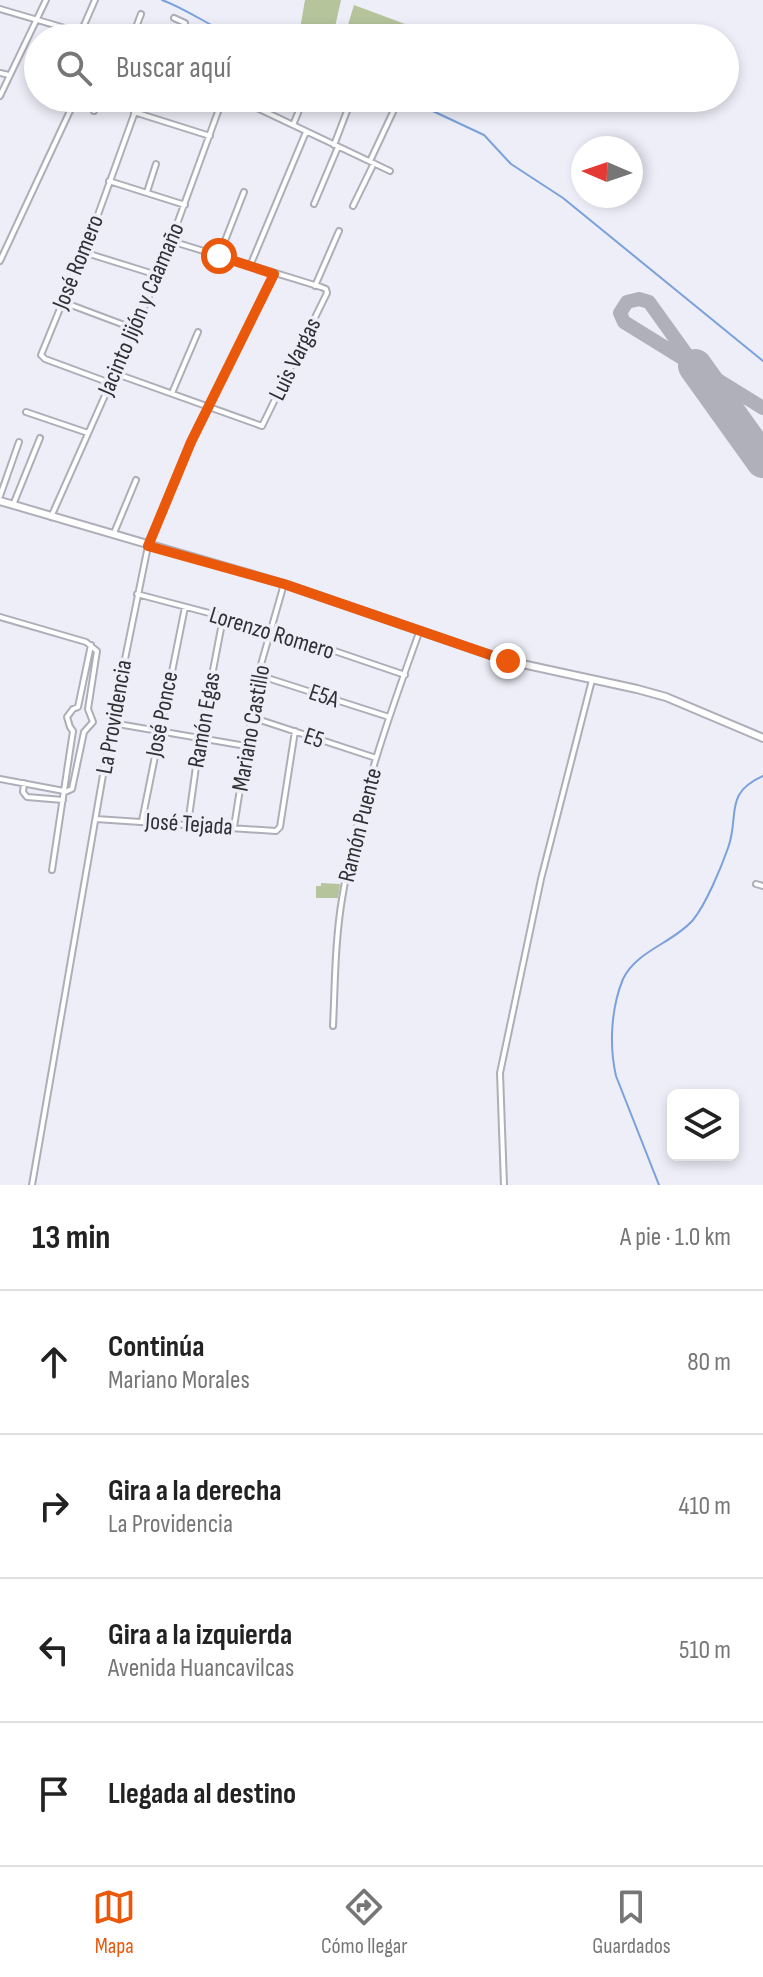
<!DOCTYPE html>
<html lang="es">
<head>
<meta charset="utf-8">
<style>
	:root { --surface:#fff; --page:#f2f2f2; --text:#222; --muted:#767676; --line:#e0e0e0; --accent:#ea580c }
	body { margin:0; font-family:"Sofia Sans Condensed",sans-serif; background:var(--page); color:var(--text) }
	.controls { position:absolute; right:24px; bottom:24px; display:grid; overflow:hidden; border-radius:12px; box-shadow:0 4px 12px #0003 }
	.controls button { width:72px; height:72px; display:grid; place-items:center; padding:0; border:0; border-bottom:2px solid var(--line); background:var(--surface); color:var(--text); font:40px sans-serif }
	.compass { position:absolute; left:571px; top:136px; width:72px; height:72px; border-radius:50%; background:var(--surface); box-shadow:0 4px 12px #0003; rotate:272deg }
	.stop { position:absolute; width:24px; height:24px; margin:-18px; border:6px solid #ea580c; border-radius:50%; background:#fff }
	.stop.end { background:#ea580c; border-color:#fff; box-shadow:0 2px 8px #0008 }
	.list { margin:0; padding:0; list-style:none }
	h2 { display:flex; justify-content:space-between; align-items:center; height:104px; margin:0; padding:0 32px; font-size:34px }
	h2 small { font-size:26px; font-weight:400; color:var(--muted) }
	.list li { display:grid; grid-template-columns:52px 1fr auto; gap:24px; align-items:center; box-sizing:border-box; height:144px; padding:0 32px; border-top:2px solid var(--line) }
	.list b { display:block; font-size:30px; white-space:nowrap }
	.list p { margin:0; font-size:26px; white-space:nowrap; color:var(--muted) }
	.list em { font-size:26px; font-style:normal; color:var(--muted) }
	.icon { flex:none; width:44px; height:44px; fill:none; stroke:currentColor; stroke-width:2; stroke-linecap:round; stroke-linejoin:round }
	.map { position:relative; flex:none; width:763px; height:1185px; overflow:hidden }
	.search { position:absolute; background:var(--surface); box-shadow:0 4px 12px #0003; left:24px; right:24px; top:24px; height:88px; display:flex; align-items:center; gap:20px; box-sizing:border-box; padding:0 28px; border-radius:44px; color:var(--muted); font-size:30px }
	.sheet { height:680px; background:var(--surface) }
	nav { display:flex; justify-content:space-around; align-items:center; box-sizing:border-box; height:112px; border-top:2px solid var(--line); background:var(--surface); font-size:22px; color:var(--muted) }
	nav a { display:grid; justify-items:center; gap:4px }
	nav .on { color:var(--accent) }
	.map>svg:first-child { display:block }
	.green { fill:#b5c49b }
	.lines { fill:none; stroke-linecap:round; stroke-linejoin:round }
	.stream { stroke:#7aa1db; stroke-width:2 }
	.taxiway { stroke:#b0b0ba; stroke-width:14 }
	.runway { stroke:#b0b0ba; stroke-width:34 }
	.street-casing { stroke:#aeaeb9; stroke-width:8 }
	.secondary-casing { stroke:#aeaeb9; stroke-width:10 }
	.street { stroke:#fff; stroke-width:4 }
	.secondary { stroke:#fff; stroke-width:6 }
	.route { stroke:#ea580c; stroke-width:10 }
	.labels { text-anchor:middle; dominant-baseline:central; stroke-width:7; stroke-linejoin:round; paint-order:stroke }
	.street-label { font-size:24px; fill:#2f2f34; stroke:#eeeef9 }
</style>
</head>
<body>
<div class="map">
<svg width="763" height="1185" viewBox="0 0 763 1185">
	<rect width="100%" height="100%" fill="#eeeef9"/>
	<path class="green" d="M305,0H341L333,36L300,29Z
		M354,5L432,34L431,38H344Z
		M321,883L340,884L338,898H316V886H321Z"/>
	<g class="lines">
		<path class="stream" d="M162,0C189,10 212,28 239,38
			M405,98L484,135L511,164L563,198L763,361
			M659,1185L616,1076C609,1046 611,1008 623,979C636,951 673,943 693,920C706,904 721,868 728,848C740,815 723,794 763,776"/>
		<path class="taxiway" d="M695,366L649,302L639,299L627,302L620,313L624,322L763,408
			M760,457L763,451"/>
		<path class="runway" d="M695,366L763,461"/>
		<g class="street-casing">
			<path id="street" d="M0,9L99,38
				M174,18L185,23L180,38
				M81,32L95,0
				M132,38L141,14
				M241,38L242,32
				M0,73L9,75
				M0,96L46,0
				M236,98L390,171
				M94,111L97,98
				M134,112L210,136
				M293,125L304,98
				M334,145L352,98
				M370,161L393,112
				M109,181L185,205
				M147,192L156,164
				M314,204L338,147
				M353,206L374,163
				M83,252L157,275
				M219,256L244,192
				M0,261L76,98
				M250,266L306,132
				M315,286L339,231
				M63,302L135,329
				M114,373L262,426L327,293L326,289L321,287L171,241
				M110,383L45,359L41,355L95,223L140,98
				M172,393L198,332
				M26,412L88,433
				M0,496L19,442
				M13,505L40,438
				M51,517L158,276L223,98
				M114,533L136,480
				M137,594L270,629L405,675
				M0,617L86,642L97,651L88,709L93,722L84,732L72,789L65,792
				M258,675L389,717
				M251,717L376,758
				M112,723L246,746
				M0,779L64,791
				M24,783L23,792L27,797L63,800
				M96,819L276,831L280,827L295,731
				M142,821L185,607
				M188,824L200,738L223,618
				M234,827L258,675L284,584
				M52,870L73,731L70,727L67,717L73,709L78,707L91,645
				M756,884L763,886
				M333,1026C335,984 335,941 342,899C357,807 388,718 420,630
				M32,1185L112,723L148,546L191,442L274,274
				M504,1185L500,1073L541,879L592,680"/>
		</g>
		<g class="secondary-casing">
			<path id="secondary" d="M0,501L284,584L508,661L637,689L666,697L763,738"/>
		</g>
		<use href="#street" class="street"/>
		<use href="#secondary" class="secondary"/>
	</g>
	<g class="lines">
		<path class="route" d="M219,256L274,274L191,442L148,546L284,584L508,661"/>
	</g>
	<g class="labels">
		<g class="street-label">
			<text transform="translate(78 262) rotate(-68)">José Romero</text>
			<text transform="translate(141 309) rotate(-67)">Jacinto Jijón y Caamaño</text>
			<text transform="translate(295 359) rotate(-64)">Luis Vargas</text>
			<text transform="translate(272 633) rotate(17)">Lorenzo Romero</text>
			<text transform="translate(324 696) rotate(18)">E5A</text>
			<text transform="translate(162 714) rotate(-79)">José Ponce</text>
			<text transform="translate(114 717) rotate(-80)">La Providencia</text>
			<text transform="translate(204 720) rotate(-80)">Ramón Egas</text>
			<text transform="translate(251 728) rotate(-80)">Mariano Castillo</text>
			<text transform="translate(314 738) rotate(18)">E5</text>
			<text transform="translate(189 824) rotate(4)">José Tejada</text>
			<text transform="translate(360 825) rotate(-76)">Ramón Puente</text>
		</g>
	</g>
</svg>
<div class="controls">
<button><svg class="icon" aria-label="layers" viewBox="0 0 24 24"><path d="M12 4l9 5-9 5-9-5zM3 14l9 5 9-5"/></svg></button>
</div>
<svg class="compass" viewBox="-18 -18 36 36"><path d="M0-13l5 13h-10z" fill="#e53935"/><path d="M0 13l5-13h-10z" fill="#767676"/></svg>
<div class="stop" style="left:219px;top:256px"></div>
<div class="stop end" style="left:508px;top:661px"></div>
<div class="search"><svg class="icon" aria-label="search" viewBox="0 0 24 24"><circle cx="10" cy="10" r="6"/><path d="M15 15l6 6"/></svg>Buscar aquí</div>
</div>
<section class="sheet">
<h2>13 min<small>A pie · 1.0 km</small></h2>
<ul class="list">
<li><svg class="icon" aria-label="ahead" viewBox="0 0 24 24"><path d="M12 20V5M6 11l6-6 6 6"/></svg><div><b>Continúa</b><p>Mariano Morales</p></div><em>80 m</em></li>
<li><svg class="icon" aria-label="right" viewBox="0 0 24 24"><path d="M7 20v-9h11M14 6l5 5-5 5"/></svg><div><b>Gira a la derecha</b><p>La Providencia</p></div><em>410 m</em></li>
<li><svg class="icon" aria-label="left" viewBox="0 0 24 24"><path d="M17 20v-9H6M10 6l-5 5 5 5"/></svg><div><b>Gira a la izquierda</b><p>Avenida Huancavilcas</p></div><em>510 m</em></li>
<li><svg class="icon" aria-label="arrive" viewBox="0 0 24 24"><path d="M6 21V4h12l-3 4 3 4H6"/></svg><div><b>Llegada al destino</b></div></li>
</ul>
</section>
<nav>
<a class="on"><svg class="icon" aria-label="map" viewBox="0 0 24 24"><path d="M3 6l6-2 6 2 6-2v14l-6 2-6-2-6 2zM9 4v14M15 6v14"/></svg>Mapa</a>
<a><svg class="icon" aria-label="directions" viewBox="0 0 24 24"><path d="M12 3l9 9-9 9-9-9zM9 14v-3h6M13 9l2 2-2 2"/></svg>Cómo llegar</a>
<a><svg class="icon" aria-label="saved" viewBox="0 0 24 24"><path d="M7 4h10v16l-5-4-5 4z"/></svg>Guardados</a>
</nav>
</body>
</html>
